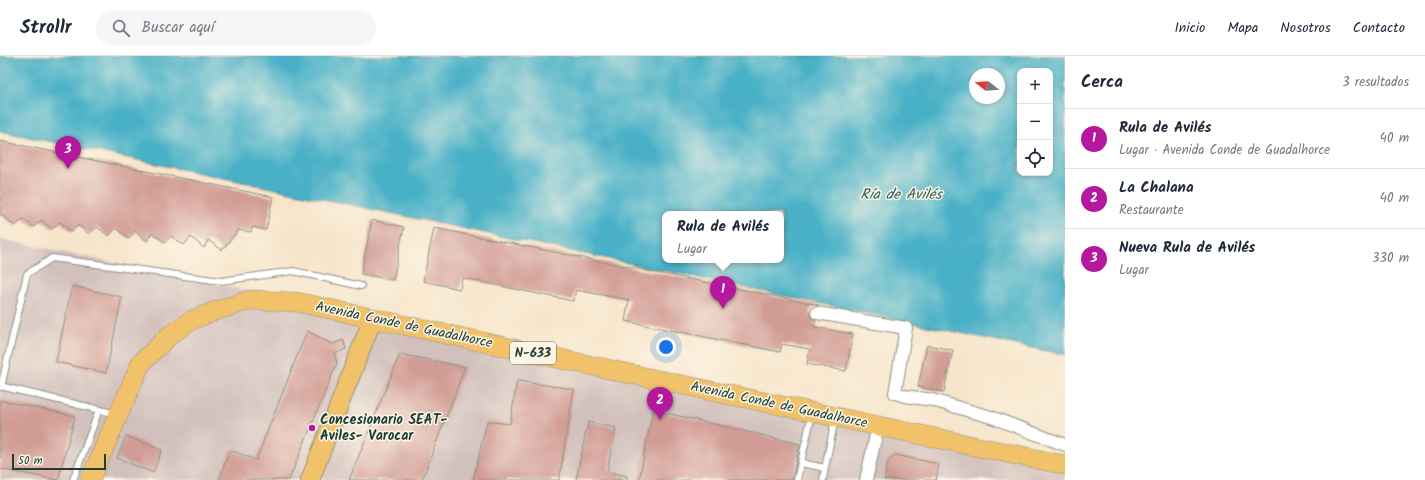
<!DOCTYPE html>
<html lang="es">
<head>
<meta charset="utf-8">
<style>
	:root { --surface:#fff; --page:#f6f6f7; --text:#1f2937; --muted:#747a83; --line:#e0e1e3; --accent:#b5179e }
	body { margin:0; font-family:Kalam,sans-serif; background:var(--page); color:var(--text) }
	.controls { position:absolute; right:12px; top:12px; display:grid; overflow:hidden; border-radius:8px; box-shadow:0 2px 6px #0003 }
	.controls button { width:36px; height:36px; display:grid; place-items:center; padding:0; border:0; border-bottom:1px solid var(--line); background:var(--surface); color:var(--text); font:20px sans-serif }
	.compass { position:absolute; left:969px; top:12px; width:36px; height:36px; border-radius:50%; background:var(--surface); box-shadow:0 2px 6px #0003; rotate:287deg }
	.scale { position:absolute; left:12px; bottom:10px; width:94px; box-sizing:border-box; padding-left:4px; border:2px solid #1f3d34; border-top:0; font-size:11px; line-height:14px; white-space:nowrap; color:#1f3d34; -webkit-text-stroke:3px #fcf5e5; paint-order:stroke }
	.you { position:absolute; left:666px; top:291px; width:14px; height:14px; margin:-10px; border:3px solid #fff; border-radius:50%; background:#1a73e8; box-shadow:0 0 0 6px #1a73e833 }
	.badge { display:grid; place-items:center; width:26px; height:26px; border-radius:50%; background:var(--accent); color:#fff; font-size:13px; font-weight:700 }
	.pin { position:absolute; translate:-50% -33px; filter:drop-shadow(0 1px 2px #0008) }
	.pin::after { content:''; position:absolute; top:21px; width:14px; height:12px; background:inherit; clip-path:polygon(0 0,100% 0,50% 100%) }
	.popup { position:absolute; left:662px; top:155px; width:122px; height:52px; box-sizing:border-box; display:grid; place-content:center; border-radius:8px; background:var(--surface); filter:drop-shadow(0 1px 3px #0005); font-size:13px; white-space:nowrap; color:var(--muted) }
	.popup b { font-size:15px; color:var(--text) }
	.popup::after { content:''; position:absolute; left:50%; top:100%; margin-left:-8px; border:8px solid transparent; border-top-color:var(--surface) }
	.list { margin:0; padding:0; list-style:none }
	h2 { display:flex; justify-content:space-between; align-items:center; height:52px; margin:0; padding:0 16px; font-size:17px }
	h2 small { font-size:13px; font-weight:400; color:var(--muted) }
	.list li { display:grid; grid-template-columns:26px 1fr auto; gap:12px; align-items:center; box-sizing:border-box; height:60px; padding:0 16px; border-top:1px solid var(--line) }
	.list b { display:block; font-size:15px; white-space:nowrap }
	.list p { margin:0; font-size:13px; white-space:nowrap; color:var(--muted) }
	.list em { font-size:13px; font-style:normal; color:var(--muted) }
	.icon { flex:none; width:22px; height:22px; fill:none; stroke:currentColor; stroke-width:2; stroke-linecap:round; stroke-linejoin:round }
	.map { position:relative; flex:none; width:1065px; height:424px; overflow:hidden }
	header { display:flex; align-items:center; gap:24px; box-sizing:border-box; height:56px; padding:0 20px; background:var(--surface); border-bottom:1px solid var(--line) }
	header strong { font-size:19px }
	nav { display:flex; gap:22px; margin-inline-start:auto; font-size:14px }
	.search { width:280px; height:36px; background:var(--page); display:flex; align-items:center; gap:10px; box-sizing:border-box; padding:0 14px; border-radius:22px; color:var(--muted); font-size:15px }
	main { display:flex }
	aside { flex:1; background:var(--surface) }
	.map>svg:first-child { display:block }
	.industrial { fill:#d1c0bc }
	.water { fill:#48b1c7; stroke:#34777e; fill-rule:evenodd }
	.building { fill:#d19c95 }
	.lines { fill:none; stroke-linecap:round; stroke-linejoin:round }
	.service-casing { stroke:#8b9180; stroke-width:8 }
	.minor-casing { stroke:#8b9180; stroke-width:14 }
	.primary-casing { stroke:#8b9180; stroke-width:20 }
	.trunk-casing { stroke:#8b9180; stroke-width:20 }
	.service { stroke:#fff; stroke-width:6 }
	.minor { stroke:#fff; stroke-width:12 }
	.primary { stroke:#f2c26a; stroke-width:18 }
	.trunk { stroke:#f2c26a; stroke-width:19 }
	.poi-dot { fill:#b5179e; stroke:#fcf5e5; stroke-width:1.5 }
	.labels { text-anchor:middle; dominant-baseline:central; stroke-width:3; stroke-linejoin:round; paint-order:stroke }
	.shield { fill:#fcf5e5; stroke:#617469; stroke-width:1 }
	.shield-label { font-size:13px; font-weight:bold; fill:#1f3d34 }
	.street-label { font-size:14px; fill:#1f3d34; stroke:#fcf5e5 }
	.poi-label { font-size:14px; font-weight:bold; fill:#1f3d34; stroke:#fcf5e5; text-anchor:start }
	.water-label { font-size:15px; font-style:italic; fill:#2b6060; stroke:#fcf5e5 }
</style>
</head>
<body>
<header>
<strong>Strollr</strong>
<div class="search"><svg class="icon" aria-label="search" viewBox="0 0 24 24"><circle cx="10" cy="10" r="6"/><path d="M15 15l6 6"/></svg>Buscar aquí</div>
<nav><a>Inicio</a><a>Mapa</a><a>Nosotros</a><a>Contacto</a></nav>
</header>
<main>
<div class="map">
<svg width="1065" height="424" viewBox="0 0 1065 424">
	<rect width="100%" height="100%" fill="#fcf5e5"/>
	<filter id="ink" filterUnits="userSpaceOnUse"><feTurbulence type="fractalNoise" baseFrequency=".025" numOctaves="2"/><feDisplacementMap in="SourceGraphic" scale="8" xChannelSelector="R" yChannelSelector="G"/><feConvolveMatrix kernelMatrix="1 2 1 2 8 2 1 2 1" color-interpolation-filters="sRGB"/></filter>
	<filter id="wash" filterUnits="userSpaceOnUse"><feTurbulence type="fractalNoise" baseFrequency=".012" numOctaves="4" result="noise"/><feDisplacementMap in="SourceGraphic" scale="16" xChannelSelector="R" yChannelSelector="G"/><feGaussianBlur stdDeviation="0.9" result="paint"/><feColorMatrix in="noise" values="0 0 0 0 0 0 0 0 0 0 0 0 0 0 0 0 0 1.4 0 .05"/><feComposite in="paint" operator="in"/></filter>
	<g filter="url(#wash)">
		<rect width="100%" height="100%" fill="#f7e5cb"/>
		<path class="industrial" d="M0,183L1065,404V424H0Z"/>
		<path class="water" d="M0,0H1065V299L0,75ZM1020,15H1050V117H1020ZM975,18H999V42H975ZM665,158H781V204H665Z"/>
		<g id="blocks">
			<path class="building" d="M0,85L273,141L266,174L252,171L251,176L239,174L222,194L208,184L204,192L191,181L184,189L171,180L165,186L152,177L147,185L135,175L129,183L116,172L109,180L97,171L89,178L78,169L72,176L60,166L52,173L41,164L34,171L23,163L15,170L0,158Z
				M372,164L404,171L393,224L361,218Z
				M434,172L819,249L812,252L810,255V260L816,264L814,271L853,278L846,315L807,308L810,293L782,288L780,296L625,265L629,244L576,234L573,245L462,222L460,233L423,225Z
				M72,230L122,241L106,317L56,306Z
				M307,275L332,288L343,284L346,293L334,298L337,307L289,424H219L230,394L256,404Z
				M927,289L953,294L944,336L918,331Z
				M400,298L465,311L422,424H349Z
				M517,325L574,333L559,424H473L487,365L510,368Z
				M0,344L75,360L58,424L0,413Z
				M653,354L800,388L792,424H639Z
				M588,366L616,372L607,415L627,420L626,424H576Z
				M126,380L162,394L153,417L117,402Z
				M895,399L939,408L936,424H884L888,404Z"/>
		</g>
	</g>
	<g filter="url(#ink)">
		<use href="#blocks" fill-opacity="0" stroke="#8b9180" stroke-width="1"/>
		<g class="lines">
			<g class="service-casing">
				<path id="service" d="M0,330L117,358
					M1,331L27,218L52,202L221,225L293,215L361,230
					M801,407L825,412L835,363
					M73,424L99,354
					M797,424L812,358
					M823,424L825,412"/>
			</g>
			<g class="minor-casing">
				<path id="minor" d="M817,257L906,272L895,337L905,340L932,344L991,361L1065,389
					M866,424L878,370"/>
			</g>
			<g class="primary-casing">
				<path id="primary" d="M310,424L373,262"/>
			</g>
			<g class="trunk-casing">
				<path id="trunk" d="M90,424L141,307L171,278L192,264L218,254L251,244L297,246L654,323L1065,409"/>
			</g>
			<use href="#service" class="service"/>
			<use href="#minor" class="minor"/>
			<use href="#primary" class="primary"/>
			<use href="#trunk" class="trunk"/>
		</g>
	</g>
	<circle class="poi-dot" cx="312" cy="372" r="4"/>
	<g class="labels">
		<rect class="shield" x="510" y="286" width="46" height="22" rx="3"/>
		<g class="shield-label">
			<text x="533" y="297">N-633</text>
		</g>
		<g class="street-label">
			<text transform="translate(404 269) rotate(12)">Avenida Conde de Guadalhorce</text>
			<text transform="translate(779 349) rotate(12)">Avenida Conde de Guadalhorce</text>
		</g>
		<g class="poi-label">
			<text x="320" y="364">Concesionario SEAT-<tspan x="320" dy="16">Aviles- Varocar</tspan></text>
		</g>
		<g class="water-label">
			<text x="901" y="139">Ría de Avilés</text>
		</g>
	</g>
</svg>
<div class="controls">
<button>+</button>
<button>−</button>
<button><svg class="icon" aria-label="locate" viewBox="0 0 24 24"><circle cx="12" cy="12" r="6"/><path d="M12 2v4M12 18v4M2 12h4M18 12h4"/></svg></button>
</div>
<svg class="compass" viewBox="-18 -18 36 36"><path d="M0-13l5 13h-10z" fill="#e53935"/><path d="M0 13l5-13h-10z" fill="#747a83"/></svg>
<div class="scale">50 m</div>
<div class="you"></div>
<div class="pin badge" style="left:723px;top:253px">1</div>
<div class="popup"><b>Rula de Avilés</b>Lugar</div>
<div class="pin badge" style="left:660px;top:364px">2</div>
<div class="pin badge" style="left:68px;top:113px">3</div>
</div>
<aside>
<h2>Cerca<small>3 resultados</small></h2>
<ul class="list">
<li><span class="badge">1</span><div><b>Rula de Avilés</b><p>Lugar · Avenida Conde de Guadalhorce</p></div><em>40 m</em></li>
<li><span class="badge">2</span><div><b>La Chalana</b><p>Restaurante</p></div><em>40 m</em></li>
<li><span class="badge">3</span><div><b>Nueva Rula de Avilés</b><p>Lugar</p></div><em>330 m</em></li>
</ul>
</aside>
</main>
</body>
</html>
